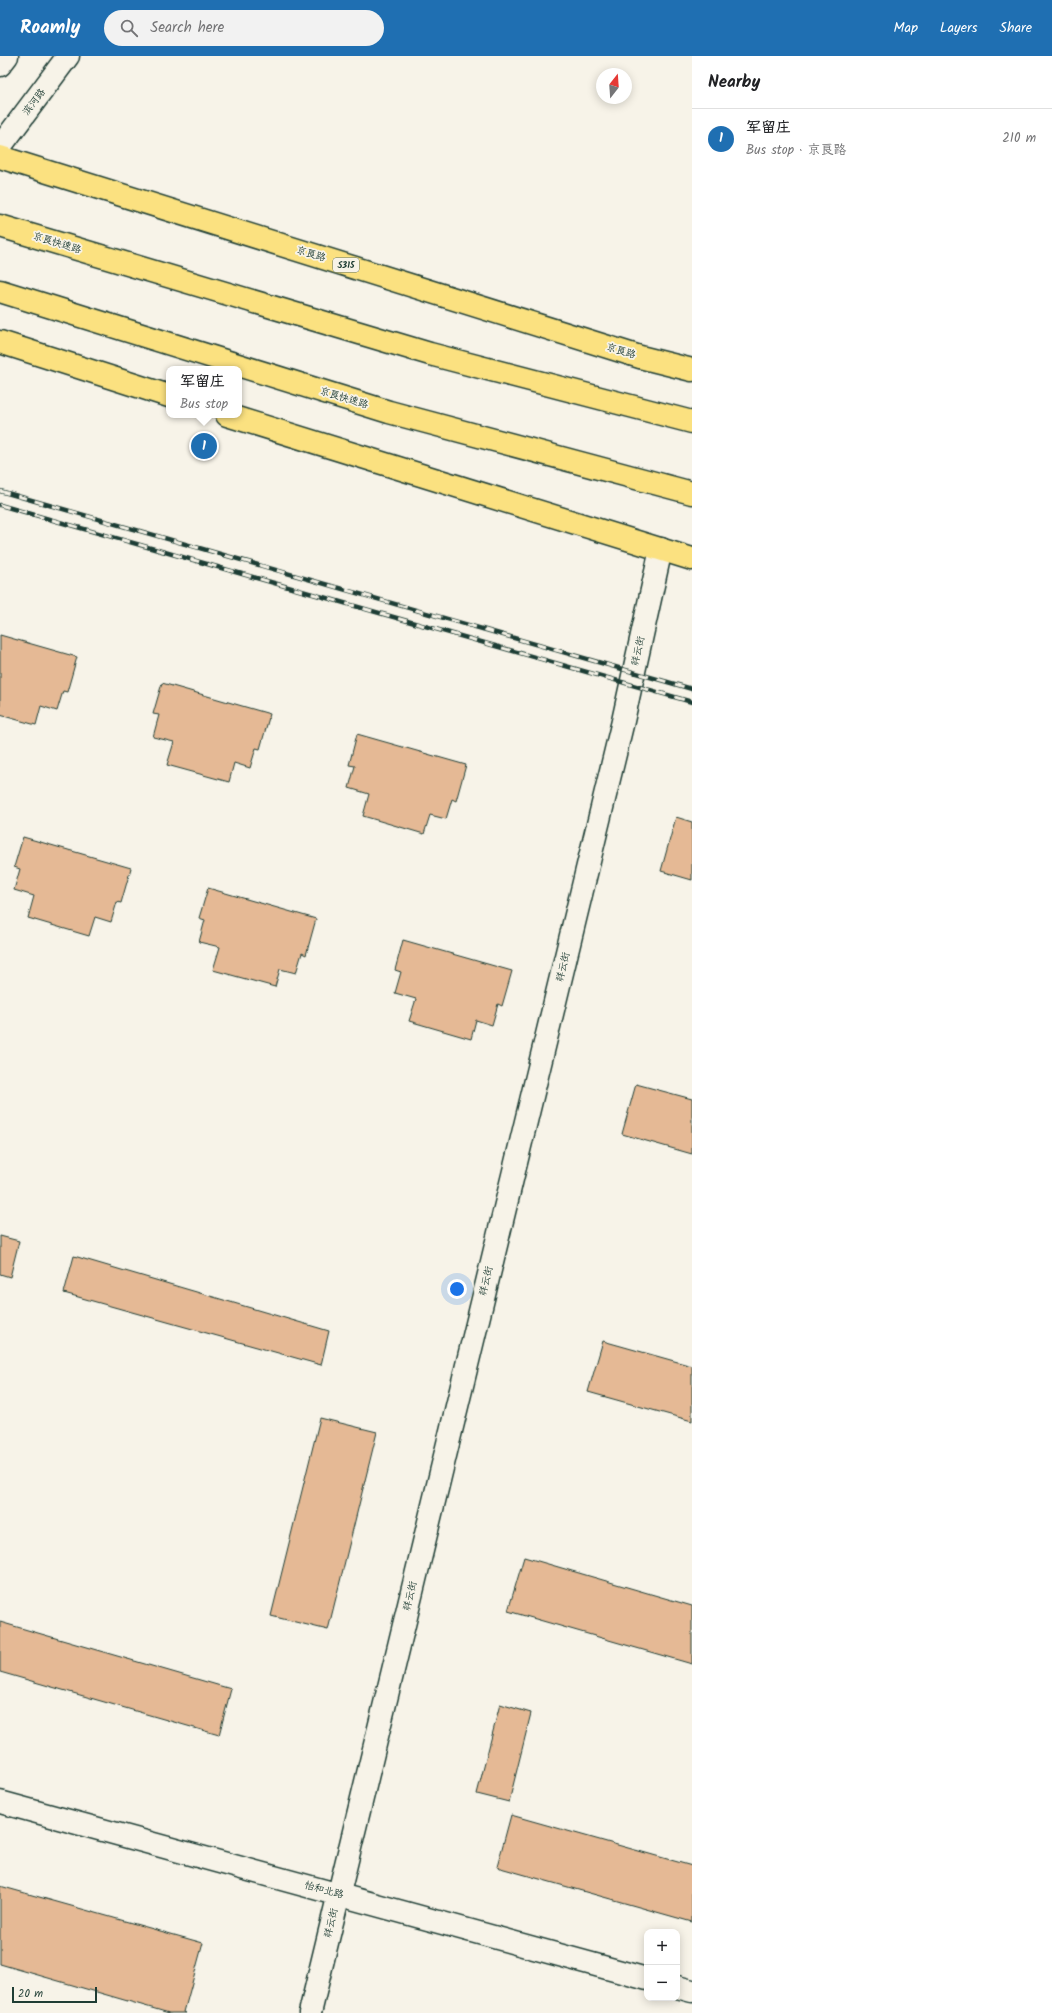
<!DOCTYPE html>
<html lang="en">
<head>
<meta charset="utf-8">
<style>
	:root { --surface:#fff; --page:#f2f2f2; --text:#202124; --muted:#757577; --line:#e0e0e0; --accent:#1f6fb2 }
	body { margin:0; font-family:Kalam,"LXGW WenKai TC",sans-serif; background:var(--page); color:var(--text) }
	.controls { position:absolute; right:12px; bottom:12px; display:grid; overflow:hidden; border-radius:8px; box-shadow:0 2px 10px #0003 }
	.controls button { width:36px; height:36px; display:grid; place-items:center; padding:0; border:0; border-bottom:1px solid var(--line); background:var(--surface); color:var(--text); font:20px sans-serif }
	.compass { position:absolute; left:596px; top:12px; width:36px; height:36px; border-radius:50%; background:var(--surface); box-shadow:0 2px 10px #0003; rotate:17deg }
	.scale { position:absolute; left:12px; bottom:10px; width:85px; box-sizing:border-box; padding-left:4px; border:2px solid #1f3d34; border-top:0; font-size:11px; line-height:14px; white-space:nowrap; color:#1f3d34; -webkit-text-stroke:3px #f7f3e8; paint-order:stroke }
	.you { position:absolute; left:457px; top:1233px; width:14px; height:14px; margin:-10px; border:3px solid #fff; border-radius:50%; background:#1a73e8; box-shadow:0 0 0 6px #1a73e833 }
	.badge { display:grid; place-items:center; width:26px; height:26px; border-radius:50%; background:var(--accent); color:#fff; font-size:13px; font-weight:700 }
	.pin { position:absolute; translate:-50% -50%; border:2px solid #fff; box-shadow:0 1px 4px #0006 }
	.popup { position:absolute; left:166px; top:310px; width:76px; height:52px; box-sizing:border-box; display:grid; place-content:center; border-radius:8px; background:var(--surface); filter:drop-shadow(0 1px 3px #0005); font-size:13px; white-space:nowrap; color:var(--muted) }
	.popup b { font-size:15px; color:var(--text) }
	.popup::after { content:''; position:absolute; left:50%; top:100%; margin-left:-8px; border:8px solid transparent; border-top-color:var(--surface) }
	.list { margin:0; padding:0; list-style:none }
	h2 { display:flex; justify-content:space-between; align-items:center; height:52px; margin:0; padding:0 16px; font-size:17px }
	h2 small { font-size:13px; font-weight:400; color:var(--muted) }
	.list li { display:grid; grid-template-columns:26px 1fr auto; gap:12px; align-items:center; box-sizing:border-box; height:60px; padding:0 16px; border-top:1px solid var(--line) }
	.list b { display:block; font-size:15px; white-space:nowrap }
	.list p { margin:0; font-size:13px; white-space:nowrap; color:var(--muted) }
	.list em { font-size:13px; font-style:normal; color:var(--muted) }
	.icon { flex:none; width:22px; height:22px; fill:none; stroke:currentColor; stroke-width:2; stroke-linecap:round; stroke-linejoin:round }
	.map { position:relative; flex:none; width:692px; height:1957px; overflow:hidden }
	header { display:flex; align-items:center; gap:24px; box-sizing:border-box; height:56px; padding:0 20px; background:var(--accent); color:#fff }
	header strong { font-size:19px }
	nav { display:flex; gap:22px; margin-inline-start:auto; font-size:14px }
	.search { width:280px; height:36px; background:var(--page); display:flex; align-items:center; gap:10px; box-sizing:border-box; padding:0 14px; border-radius:22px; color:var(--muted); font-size:15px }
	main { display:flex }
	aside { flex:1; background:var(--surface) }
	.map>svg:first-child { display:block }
	.building { fill:#e5b995; stroke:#1f3d34 }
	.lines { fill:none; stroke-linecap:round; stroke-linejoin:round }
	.minor-casing { stroke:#1f3d34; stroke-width:25 }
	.major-casing { stroke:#1f3d34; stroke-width:25 }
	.highway-casing { stroke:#1f3d34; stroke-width:25 }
	.minor { stroke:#f7f3e8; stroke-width:22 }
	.major { stroke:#fbe180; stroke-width:22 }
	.highway { stroke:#fbe180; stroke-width:22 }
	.rail-casing { stroke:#1f3d34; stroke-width:4.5 }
	.rail { stroke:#f7f3e8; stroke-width:3; stroke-dasharray:9; stroke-linecap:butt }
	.labels { text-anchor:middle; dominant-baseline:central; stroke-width:3.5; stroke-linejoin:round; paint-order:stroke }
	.shield { fill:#f7f3e8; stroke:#60746a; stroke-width:1 }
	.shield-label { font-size:9px; font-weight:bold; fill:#1f3d34 }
	.street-label { font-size:10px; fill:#1f3d34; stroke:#f7f3e8 }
</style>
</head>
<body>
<header>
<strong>Roamly</strong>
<div class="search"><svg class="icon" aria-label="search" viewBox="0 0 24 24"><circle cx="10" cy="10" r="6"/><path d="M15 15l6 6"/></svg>Search here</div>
<nav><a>Map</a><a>Layers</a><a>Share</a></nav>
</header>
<main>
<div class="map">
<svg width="692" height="1957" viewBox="0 0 692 1957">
	<rect width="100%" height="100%" fill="#f7f3e8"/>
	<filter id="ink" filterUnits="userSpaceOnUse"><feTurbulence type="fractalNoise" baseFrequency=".025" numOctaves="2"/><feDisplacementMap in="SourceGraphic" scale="8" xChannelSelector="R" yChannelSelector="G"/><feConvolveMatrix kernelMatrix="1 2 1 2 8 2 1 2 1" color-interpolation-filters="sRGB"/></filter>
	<g filter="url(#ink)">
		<path class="building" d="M0,579L77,601L67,636L63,635L57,655L41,650L36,669L0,659Z
			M162,627L270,658L260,693L256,692L250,712L234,707L229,726L167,709L174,686L153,681L159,659L153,658Z
			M357,678L466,709L456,745L452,743L446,763L430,759L424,778L363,760L369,738L349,732L355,710L349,709Z
			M676,761L692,766V824L661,815Z
			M23,781L131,812L121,847L117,846L111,866L95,861L89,880L28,862L34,840L14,834L20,813L14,811Z
			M208,832L316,863L306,899L302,897L296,917L280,913L275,931L213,914L220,891L199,886L205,864L199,862Z
			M403,884L512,915L502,950L498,948L492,969L476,964L471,983L409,965L416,943L395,937L401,916L395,914Z
			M636,1028L692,1043V1098L622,1078Z
			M0,1180L19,1185L10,1221L0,1218Z
			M74,1200L329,1275L321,1309L64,1237Z
			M603,1285L692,1310V1365L588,1336Z
			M320,1362L377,1376L328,1574L271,1560Z
			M524,1501L692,1550V1608L508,1555Z
			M0,1566L231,1633L219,1679L0,1616Z
			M500,1648L531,1657L509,1746L477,1738Z
			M511,1759L692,1810V1866L497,1811Z
			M0,1830L203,1887L184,1956L186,1957H169L0,1908Z"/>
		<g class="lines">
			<g class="minor-casing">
				<path id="minor" d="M0,9L7,0
					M0,91L68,0
					M0,1746L647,1923
					M677,1931L692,1935
					M310,1957L623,665L661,493"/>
			</g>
			<g class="major-casing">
				<path id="major" d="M0,101L640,301L692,314
					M0,286L169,340
					M227,359L692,503"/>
			</g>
			<g class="highway-casing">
				<path id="highway" d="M0,170L430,298L692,366
					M0,235L389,356L692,437"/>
			</g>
			<use href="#minor" class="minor"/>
			<use href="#major" class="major"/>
			<use href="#highway" class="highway"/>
			<g class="rail-casing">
				<path id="rail" d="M0,435L692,633
					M0,449L692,646"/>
			</g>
			<use href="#rail" class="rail"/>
		</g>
	</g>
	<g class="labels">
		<rect class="shield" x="333" y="202" width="26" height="14" rx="3"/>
		<g class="shield-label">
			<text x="346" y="209">S315</text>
		</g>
		<g class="street-label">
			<text transform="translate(34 46) rotate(-53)">滨河路</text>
			<text transform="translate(57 187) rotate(17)">京良快速路</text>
			<text transform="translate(311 198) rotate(17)">京良路</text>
			<text transform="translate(621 295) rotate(17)">京良路</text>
			<text transform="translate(344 342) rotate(17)">京良快速路</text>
			<text transform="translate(638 595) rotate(-77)">祥云街</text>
			<text transform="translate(563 911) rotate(-76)">祥云街</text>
			<text transform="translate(486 1225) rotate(-76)">祥云街</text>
			<text transform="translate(410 1540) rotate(-76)">祥云街</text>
			<text transform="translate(324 1834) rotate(15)">怡和北路</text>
			<text transform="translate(331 1867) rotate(-76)">祥云街</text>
		</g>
	</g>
</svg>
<div class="controls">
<button>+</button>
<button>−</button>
</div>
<svg class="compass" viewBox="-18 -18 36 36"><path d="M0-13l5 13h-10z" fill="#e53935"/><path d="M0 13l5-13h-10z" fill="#757577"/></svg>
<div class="scale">20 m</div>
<div class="you"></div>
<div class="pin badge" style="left:204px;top:390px">1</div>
<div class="popup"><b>军留庄</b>Bus stop</div>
</div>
<aside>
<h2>Nearby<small></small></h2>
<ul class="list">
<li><span class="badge">1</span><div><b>军留庄</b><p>Bus stop · 京良路</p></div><em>210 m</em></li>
</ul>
</aside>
</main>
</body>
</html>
